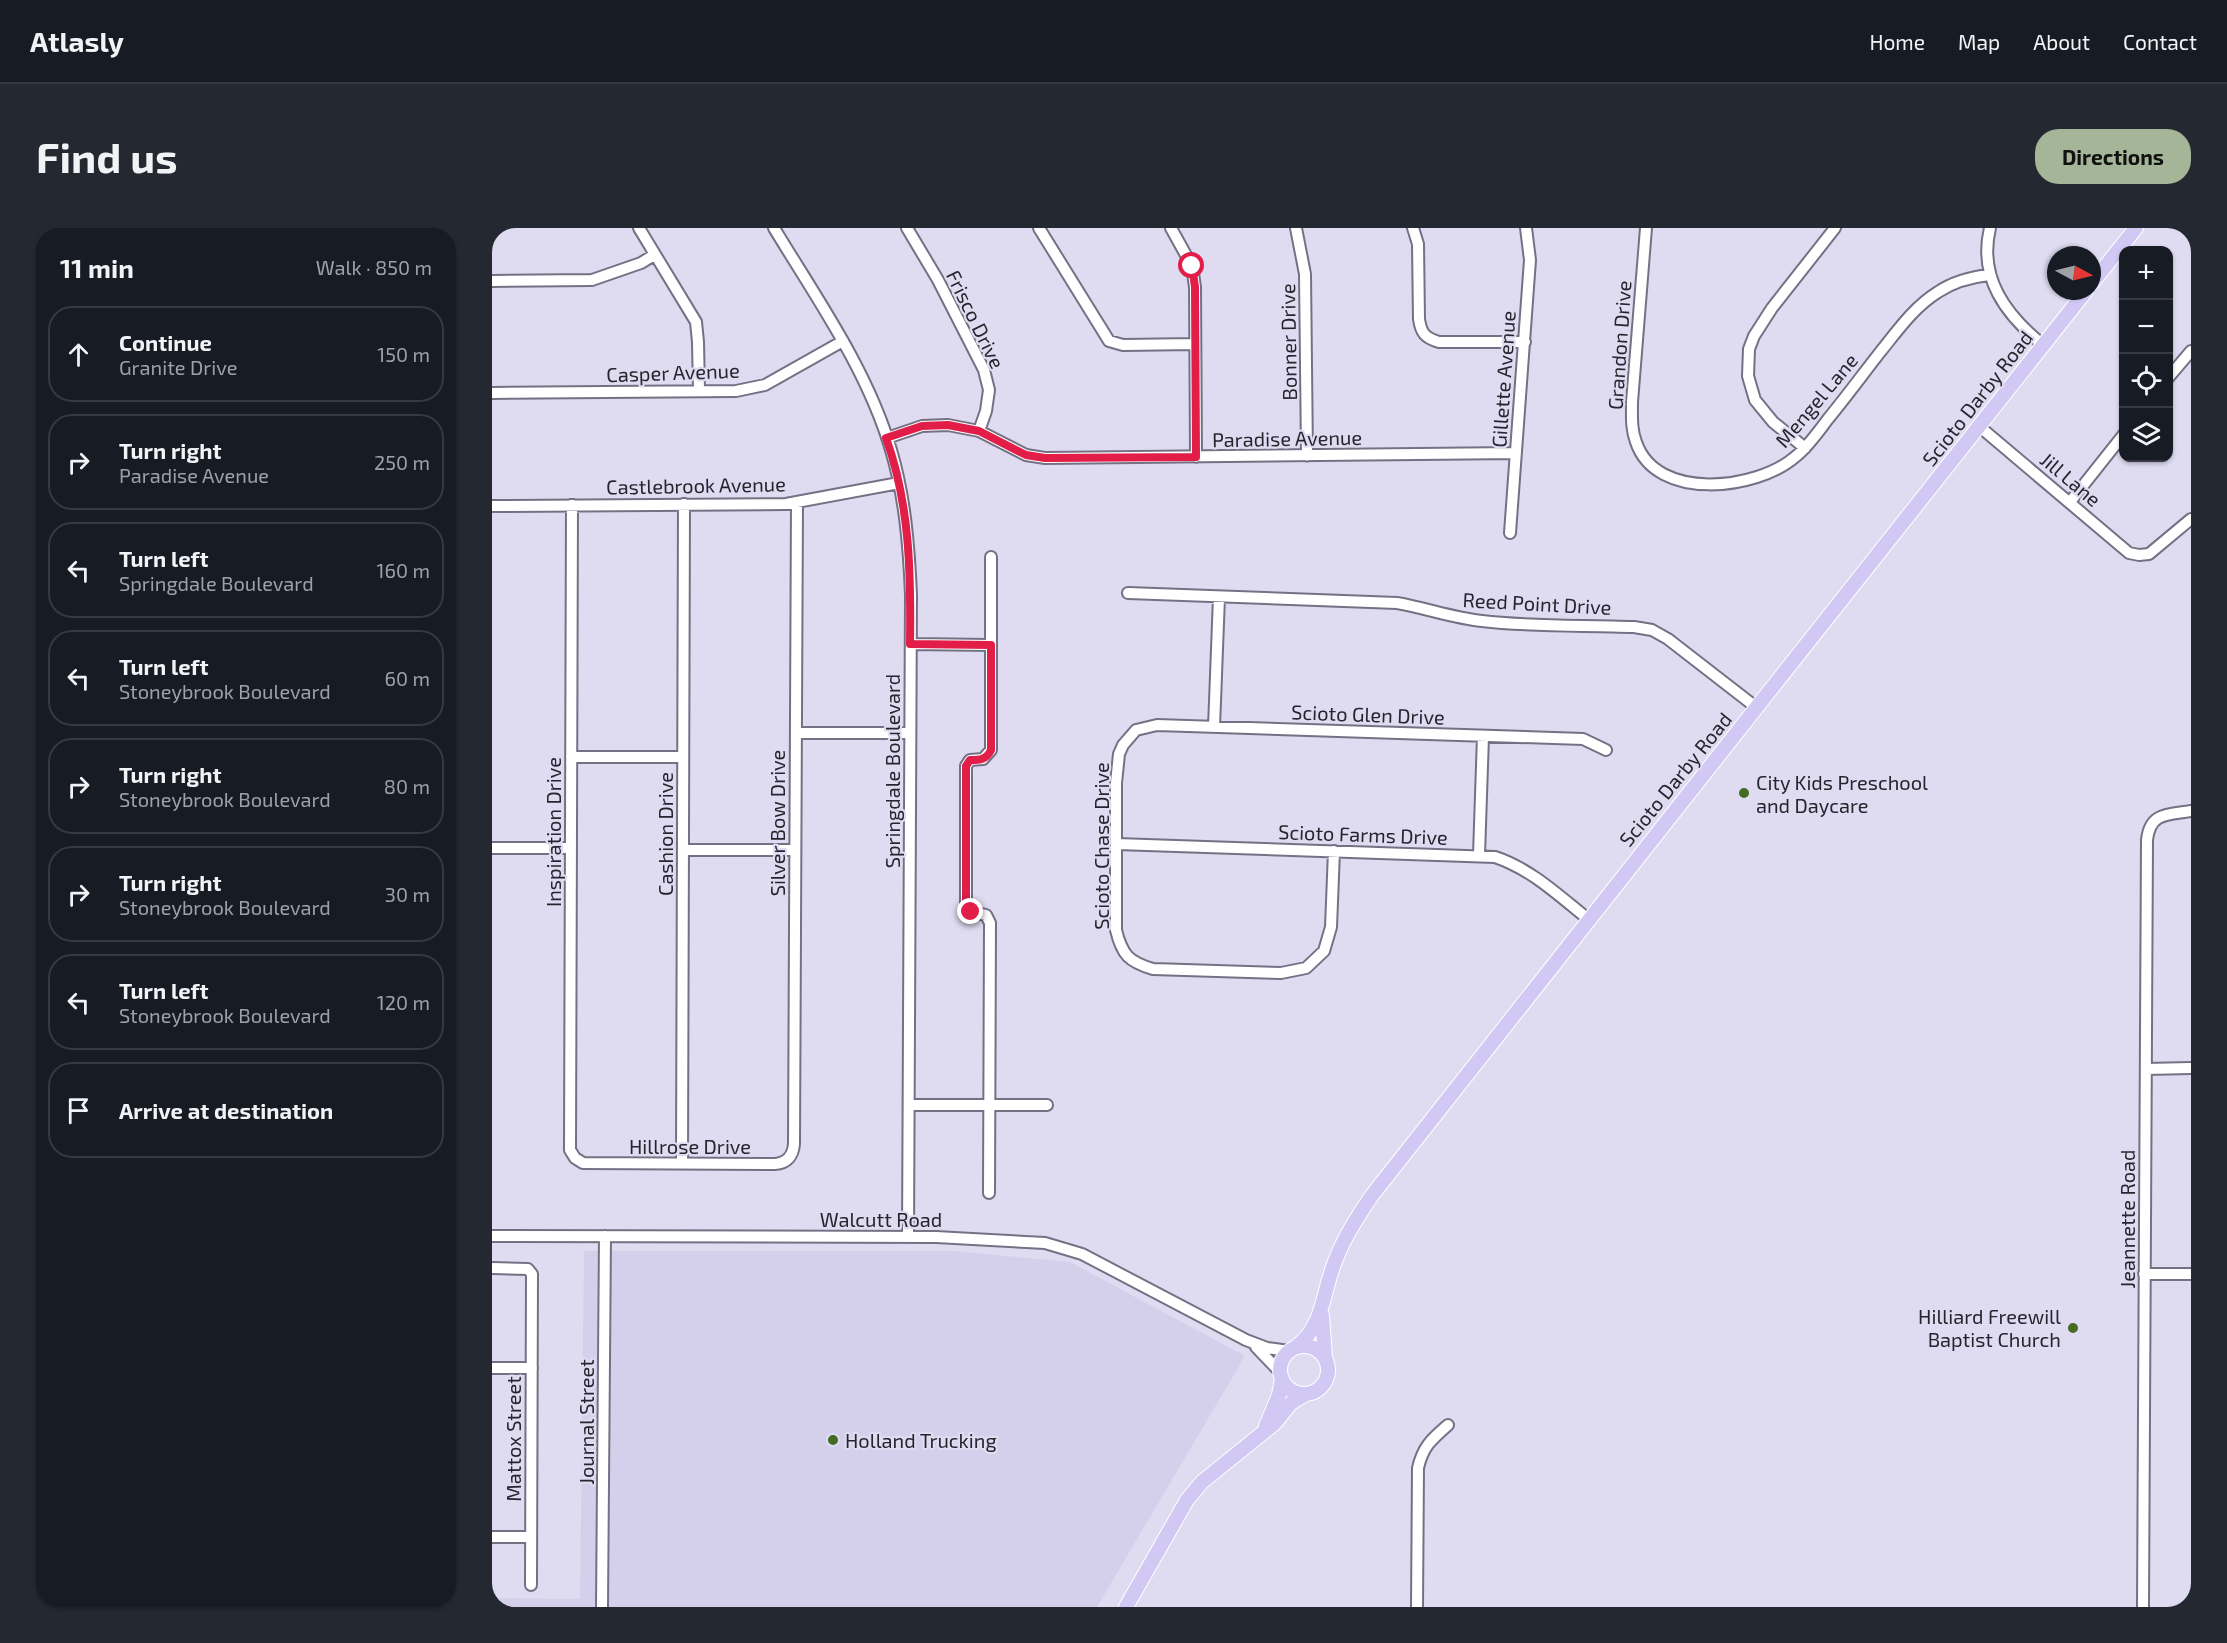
<!DOCTYPE html>
<html lang="en">
<head>
<meta charset="utf-8">
<style>
	:root { --surface:#171b24; --page:#242831; --text:#f1f3f6; --muted:#9ea1a6; --line:#363941; --accent:#a4b598 }
	body { margin:0; font-family:"Exo 2",sans-serif; background:var(--page); color:var(--text) }
	.controls { position:absolute; right:18px; top:18px; display:grid; overflow:hidden; border-radius:12px; box-shadow:0 2px 4px #0004 }
	.controls button { width:54px; height:54px; display:grid; place-items:center; padding:0; border:0; border-bottom:2px solid var(--line); background:var(--surface); color:var(--text); font:30px sans-serif }
	.compass { position:absolute; left:1555px; top:18px; width:54px; height:54px; border-radius:50%; background:var(--surface); box-shadow:0 2px 4px #0004; rotate:97deg }
	.stop { position:absolute; width:18px; height:18px; margin:-14px; border:4px solid #e11d48; border-radius:50%; background:#fff }
	.stop.end { background:#e11d48; border-color:#fff; box-shadow:0 2px 6px #0008 }
	.list { margin:0; padding:0; list-style:none }
	h2 { display:flex; justify-content:space-between; align-items:center; height:78px; margin:0; padding:0 24px; font-size:26px }
	h2 small { font-size:20px; font-weight:400; color:var(--muted) }
	.list li { display:grid; grid-template-columns:39px 1fr auto; gap:18px; align-items:center; box-sizing:border-box; height:96px; margin:0 12px 12px; padding:0 12px; border:2px solid var(--line); border-radius:24px }
	.list b { display:block; font-size:22px; white-space:nowrap }
	.list p { margin:0; font-size:20px; white-space:nowrap; color:var(--muted) }
	.list em { font-size:20px; font-style:normal; color:var(--muted) }
	.icon { flex:none; width:33px; height:33px; fill:none; stroke:currentColor; stroke-width:2; stroke-linecap:round; stroke-linejoin:round }
	.map { position:relative; flex:none; width:1699px; height:1379px; overflow:hidden; border-radius:24px }
	header { display:flex; align-items:center; gap:36px; box-sizing:border-box; height:84px; padding:0 30px; background:var(--surface); border-bottom:2px solid var(--line) }
	header strong { font-size:28px }
	nav { display:flex; gap:33px; margin-inline-start:auto; font-size:21px }
	.intro { display:flex; align-items:center; justify-content:space-between; box-sizing:border-box; height:144px; padding:0 36px }
	h1 { margin:0; font-size:42px }
	.button { padding:15px 27px; border-radius:24px; background:var(--accent); color:#111; font-size:21px; font-weight:700 }
	main { display:flex; gap:36px; padding:0 36px }
	aside { flex:1; background:var(--surface); border-radius:24px; box-shadow:0 2px 4px #0004 }
	.map>svg:first-child { display:block }
	.built { fill:#d4d0ec }
	.lines { fill:none; stroke-linecap:round; stroke-linejoin:round }
	.minor-casing { stroke:#747184; stroke-width:14 }
	.major-casing { stroke:#fff; stroke-width:16 }
	.minor { stroke:#fff; stroke-width:10 }
	.major { stroke:#d1c9f4; stroke-width:14 }
	.route { stroke:#e11d48; stroke-width:8 }
	.poi-dot { fill:#456a24; stroke:#dfdcf2; stroke-width:2 }
	.labels { text-anchor:middle; dominant-baseline:central; stroke-width:4.5; stroke-linejoin:round; paint-order:stroke }
	.street-label { font-size:20px; fill:#26252d; stroke:#dfdcf2 }
	.poi-label { font-size:20px; fill:#26252d; stroke:#dfdcf2; text-anchor:start }
</style>
</head>
<body>
<header>
<strong>Atlasly</strong>
<nav><a>Home</a><a>Map</a><a>About</a><a>Contact</a></nav>
</header>
<div class="intro"><h1>Find us</h1><a class="button">Directions</a></div>
<main>
<aside>
<h2>11 min<small>Walk · 850 m</small></h2>
<ul class="list">
<li><svg class="icon" aria-label="ahead" viewBox="0 0 24 24"><path d="M12 20V5M6 11l6-6 6 6"/></svg><div><b>Continue</b><p>Granite Drive</p></div><em>150 m</em></li>
<li><svg class="icon" aria-label="right" viewBox="0 0 24 24"><path d="M7 20v-9h11M14 6l5 5-5 5"/></svg><div><b>Turn right</b><p>Paradise Avenue</p></div><em>250 m</em></li>
<li><svg class="icon" aria-label="left" viewBox="0 0 24 24"><path d="M17 20v-9H6M10 6l-5 5 5 5"/></svg><div><b>Turn left</b><p>Springdale Boulevard</p></div><em>160 m</em></li>
<li><svg class="icon" aria-label="left" viewBox="0 0 24 24"><path d="M17 20v-9H6M10 6l-5 5 5 5"/></svg><div><b>Turn left</b><p>Stoneybrook Boulevard</p></div><em>60 m</em></li>
<li><svg class="icon" aria-label="right" viewBox="0 0 24 24"><path d="M7 20v-9h11M14 6l5 5-5 5"/></svg><div><b>Turn right</b><p>Stoneybrook Boulevard</p></div><em>80 m</em></li>
<li><svg class="icon" aria-label="right" viewBox="0 0 24 24"><path d="M7 20v-9h11M14 6l5 5-5 5"/></svg><div><b>Turn right</b><p>Stoneybrook Boulevard</p></div><em>30 m</em></li>
<li><svg class="icon" aria-label="left" viewBox="0 0 24 24"><path d="M17 20v-9H6M10 6l-5 5 5 5"/></svg><div><b>Turn left</b><p>Stoneybrook Boulevard</p></div><em>120 m</em></li>
<li><svg class="icon" aria-label="arrive" viewBox="0 0 24 24"><path d="M6 21V4h12l-3 4 3 4H6"/></svg><div><b>Arrive at destination</b></div></li>
</ul>
</aside>
<div class="map">
<svg width="1699" height="1379" viewBox="0 0 1699 1379">
	<rect width="100%" height="100%" fill="#dfdcf2"/>
	<path class="built" d="M92,1023H461L578,1034L753,1128L605,1379H0V1370L88,1371Z"/>
	<g class="lines">
		<g class="minor-casing">
			<path id="minor" d="M147,0L204,94L206,114L207,163
				M282,0C325,71 375,141 399,222C413,269 417,318 419,367L416,1009
				M415,0L446,52L492,142L497,162L494,183L487,203
				M547,0L617,113L631,117L702,116
				M679,0L700,38L703,59L704,229
				M804,0L813,46L815,228
				M921,0L926,16L927,91C929,105 933,110 947,114H1033
				M1154,0L1140,174C1140,188 1139,201 1144,214C1164,274 1265,262 1303,229C1316,219 1326,204 1336,191C1354,169 1371,146 1389,123C1406,102 1422,79 1446,64C1461,54 1479,49 1497,47
				M1498,0C1486,50 1514,87 1551,117
				M0,53L100,52L149,35L162,27
				M1676,150L1699,123
				M0,165L244,163L273,157L351,113
				M1488,199L1637,325L1647,327L1657,326L1699,291
				M395,210L430,198L456,197L487,203L534,227L553,230L1024,225
				M1313,220L1281,194L1263,172L1256,148L1257,121L1262,108L1280,80L1343,0
				M1578,274L1632,206
				M80,277L78,922L83,930L91,935L283,936C295,935 301,928 302,916L305,274
				M0,278L294,276L407,255
				M1018,305L1038,32L1034,0
				M636,365L905,375C934,380 961,390 990,393C1039,399 1092,397 1142,399L1160,402L1176,411L1265,480
				M419,416L499,417
				M722,499L727,369
				M304,505H418
				M79,529H191
				M625,616L1003,629C1039,641 1066,667 1096,691
				M0,620H78
				M191,622H303
				M842,623L839,699L832,723L814,740L789,745L661,741C637,734 630,727 624,702V555L627,526L631,517L644,502L665,497L1091,511L1114,522
				M987,627L991,508
				M1654,841L1699,840
				M417,877H555
				M190,935L192,276
				M497,965L498,695L494,687L479,684L474,677V538L478,532L491,531L499,522V329
				M0,1008L444,1009L553,1015L590,1026L754,1112L775,1120L797,1123
				M0,1040L36,1041L40,1046L39,1357
				M1652,1046H1699
				M764,1119L788,1144
				M0,1140H40
				M0,1309H38
				M110,1379L113,1008
				M925,1379L926,1240C931,1218 940,1211 956,1197
				M1651,1379L1655,612C1658,584 1676,587 1699,583"/>
		</g>
		<g class="major-casing">
			<path id="major" d="M1600,55L1644,0
				M830,1087L833,1130
				M788 1142a24 24 0 1 1 48 0a24 24 0 1 1-48 0Z
				M804,1119C833,1097 830,1063 844,1031C853,1007 867,986 881,966C1118,664 1356,364 1594,63
				M774,1198L787,1167L790,1151
				M634,1379L695,1272L710,1254L783,1195L799,1175L814,1166"/>
		</g>
		<use href="#minor" class="minor"/>
		<use href="#major" class="major"/>
	</g>
	<g class="lines">
		<path class="route" d="M479,684L474,677V538L478,532C488,532 494,532 499,522V417L418,416C419,347 418,276 394,210L430,198L456,197L487,203L534,227L553,230L704,229L703,59L700,38"/>
	</g>
	<g class="poi-dot">
		<circle cx="1252" cy="565" r="6"/>
		<circle cx="1581" cy="1100" r="6"/>
		<circle cx="341" cy="1212" r="6"/>
	</g>
	<g class="labels">
		<g class="street-label">
			<text transform="translate(484 91) rotate(64)">Frisco Drive</text>
			<text transform="translate(796 114) rotate(-91)">Bonner Drive</text>
			<text transform="translate(1127 117) rotate(-86)">Grandon Drive</text>
			<text transform="translate(181 144) rotate(-2)">Casper Avenue</text>
			<text transform="translate(1011 151) rotate(-86)">Gillette Avenue</text>
			<text transform="translate(1485 170) rotate(-52)">Scioto Darby Road</text>
			<text transform="translate(1324 172) rotate(-50)">Mengel Lane</text>
			<text transform="translate(795 210) rotate(-1)">Paradise Avenue</text>
			<text transform="translate(1579 251) rotate(40)">Jill Lane</text>
			<text transform="translate(204 257) rotate(-1)">Castlebrook Avenue</text>
			<text transform="translate(1045 375) rotate(3)">Reed Point Drive</text>
			<text transform="translate(876 486) rotate(2)">Scioto Glen Drive</text>
			<text transform="translate(400 543) rotate(-90)">Springdale Boulevard</text>
			<text transform="translate(1183 551) rotate(-51)">Scioto Darby Road</text>
			<text transform="translate(285 595) rotate(-90)">Silver Bow Drive</text>
			<text transform="translate(61 604) rotate(-90)">Inspiration Drive</text>
			<text transform="translate(173 606) rotate(-90)">Cashion Drive</text>
			<text transform="translate(871 606) rotate(2)">Scioto Farms Drive</text>
			<text transform="translate(609 618) rotate(-90)">Scioto Chase Drive</text>
			<text x="198" y="918">Hillrose Drive</text>
			<text x="389" y="991">Walcutt Road</text>
			<text transform="translate(1635 991) rotate(-90)">Jeannette Road</text>
			<text transform="translate(94 1194) rotate(-90)">Journal Street</text>
			<text transform="translate(21 1211) rotate(-90)">Mattox Street</text>
		</g>
		<g class="poi-label">
			<text x="1264" y="554">City Kids Preschool<tspan x="1264" dy="23">and Daycare</tspan></text>
			<text x="1569" y="1088" text-anchor="end">Hilliard Freewill<tspan x="1569" dy="23">Baptist Church</tspan></text>
			<text x="353" y="1212">Holland Trucking</text>
		</g>
	</g>
</svg>
<div class="controls">
<button>+</button>
<button>−</button>
<button><svg class="icon" aria-label="locate" viewBox="0 0 24 24"><circle cx="12" cy="12" r="6"/><path d="M12 2v4M12 18v4M2 12h4M18 12h4"/></svg></button>
<button><svg class="icon" aria-label="layers" viewBox="0 0 24 24"><path d="M12 4l9 5-9 5-9-5zM3 14l9 5 9-5"/></svg></button>
</div>
<svg class="compass" viewBox="-18 -18 36 36"><path d="M0-13l5 13h-10z" fill="#e53935"/><path d="M0 13l5-13h-10z" fill="#9ea1a6"/></svg>
<div class="stop" style="left:700px;top:38px"></div>
<div class="stop end" style="left:479px;top:684px"></div>
</div>
</main>
</body>
</html>
